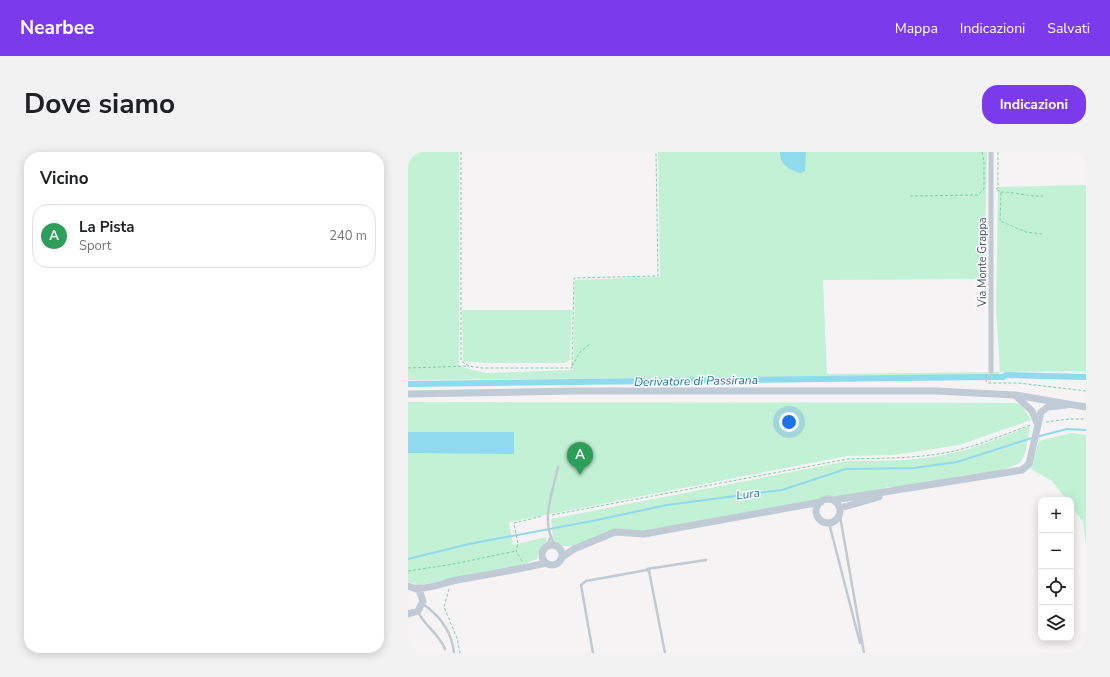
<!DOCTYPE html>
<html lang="it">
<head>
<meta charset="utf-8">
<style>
	:root { --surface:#fff; --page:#f2f2f2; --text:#202124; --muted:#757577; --line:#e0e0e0; --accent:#7c3aed }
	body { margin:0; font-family:"Nunito Sans",sans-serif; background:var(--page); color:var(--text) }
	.controls { position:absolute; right:12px; bottom:12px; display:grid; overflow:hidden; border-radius:8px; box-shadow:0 2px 10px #0003 }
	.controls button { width:36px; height:36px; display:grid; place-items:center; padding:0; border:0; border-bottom:1px solid var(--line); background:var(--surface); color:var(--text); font:20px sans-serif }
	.you { position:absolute; left:381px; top:270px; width:14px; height:14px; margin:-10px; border:3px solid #fff; border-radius:50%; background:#1a73e8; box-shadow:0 0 0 6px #1a73e833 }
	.badge { display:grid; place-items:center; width:26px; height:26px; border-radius:50%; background:var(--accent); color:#fff; font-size:13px; font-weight:700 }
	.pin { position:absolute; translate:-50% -33px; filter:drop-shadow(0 1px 2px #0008) }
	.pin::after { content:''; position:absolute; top:21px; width:14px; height:12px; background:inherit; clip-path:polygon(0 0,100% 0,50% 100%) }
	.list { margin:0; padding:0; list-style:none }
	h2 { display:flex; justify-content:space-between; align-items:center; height:52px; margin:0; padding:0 16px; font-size:17px }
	h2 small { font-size:13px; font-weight:400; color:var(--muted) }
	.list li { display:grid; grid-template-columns:26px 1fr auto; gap:12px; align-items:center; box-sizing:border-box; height:64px; margin:0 8px 8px; padding:0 8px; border:1px solid var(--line); border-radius:16px }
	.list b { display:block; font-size:15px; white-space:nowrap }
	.list p { margin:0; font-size:13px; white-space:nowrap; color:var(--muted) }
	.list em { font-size:13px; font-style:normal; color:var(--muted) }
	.icon { flex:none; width:22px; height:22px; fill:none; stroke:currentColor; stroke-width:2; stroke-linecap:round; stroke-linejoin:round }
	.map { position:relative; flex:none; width:678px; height:501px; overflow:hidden; border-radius:16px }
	header { display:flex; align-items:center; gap:24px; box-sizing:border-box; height:56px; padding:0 20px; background:var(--accent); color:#fff }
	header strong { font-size:19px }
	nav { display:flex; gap:22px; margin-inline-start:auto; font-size:14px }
	.intro { display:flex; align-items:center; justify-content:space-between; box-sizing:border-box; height:96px; padding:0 24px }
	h1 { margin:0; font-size:28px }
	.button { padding:10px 18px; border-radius:16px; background:var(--accent); color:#fff; font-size:14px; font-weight:700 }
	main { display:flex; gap:24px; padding:0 24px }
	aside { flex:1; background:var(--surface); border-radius:16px; box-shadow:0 2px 10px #0003 }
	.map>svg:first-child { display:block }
	.green { fill:#c3f1d5 }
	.water { fill:#90daee }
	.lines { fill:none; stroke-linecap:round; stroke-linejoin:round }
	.stream { stroke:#90daee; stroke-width:2 }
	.canal { stroke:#90daee; stroke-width:6 }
	.path { stroke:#7ad0a6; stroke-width:1; stroke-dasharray:3 2; stroke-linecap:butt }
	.lane { stroke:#c1cad2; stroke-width:2.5 }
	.street { stroke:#c1cad2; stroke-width:5 }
	.secondary { stroke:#c1cbd6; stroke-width:7 }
	.labels { text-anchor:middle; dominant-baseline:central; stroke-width:3; stroke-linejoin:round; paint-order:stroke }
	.street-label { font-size:11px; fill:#4a5661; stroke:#fff }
	.water-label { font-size:12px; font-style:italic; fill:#0c7c9b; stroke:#fff }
</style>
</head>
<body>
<header>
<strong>Nearbee</strong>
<nav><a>Mappa</a><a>Indicazioni</a><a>Salvati</a></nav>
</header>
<div class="intro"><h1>Dove siamo</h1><a class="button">Indicazioni</a></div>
<main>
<aside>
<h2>Vicino<small></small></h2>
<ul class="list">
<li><span class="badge" style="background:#2e9e5b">A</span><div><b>La Pista</b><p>Sport</p></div><em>240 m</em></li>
</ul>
</aside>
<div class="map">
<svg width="678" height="501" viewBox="0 0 678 501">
	<rect width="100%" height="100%" fill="#f5f3f3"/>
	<path class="green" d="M0,0H51V214L77,221L165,218L167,128L252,125L250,0H579L576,127L415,128L419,222L592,220L588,157L590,35L678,33V219L592,220L588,224L0,228Z
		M54,158H164L162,208L156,211H78L55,209Z
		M0,250L608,251L614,254L623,268L551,293L486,303L439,304L101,370L105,393L138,385L139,391L133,396L129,407L111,414L12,433L0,430Z
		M622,274L617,302L612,311L592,319L556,323L494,336L480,335L465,339L236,379L214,378L166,394H150L145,386L143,367L440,309C477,309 514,309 550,300C574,294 599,283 622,274Z
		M663,281L678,283V394L675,369L663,354V348H659L644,329L623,317L631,289Z"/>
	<path class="water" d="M372,0H398L397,19L393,21C383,19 371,12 372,0Z
		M0,280H106V302L0,301Z"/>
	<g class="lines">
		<path class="stream" d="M628,285L659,277L678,278
			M0,407L61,392L184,369L259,353L374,338L438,317L506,316L549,310L624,286"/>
		<path class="canal" d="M580,225H595L598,223L678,225
			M0,232L576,225"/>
		<path class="path" d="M53,0V209L61,214L74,216H164L166,126L250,124L248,0
			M574,0L576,10V37
			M588,37L590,36V0
			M589,38L593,40L592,69L618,80L634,82
			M593,40C608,40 621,45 635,44
			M502,44L570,43L576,37
			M164,214L172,200L182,192
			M0,216L61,214
			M578,222V229L581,231H610L678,239
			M638,270L661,267H678
			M144,363L440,307C476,306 514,307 550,298C575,292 599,281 623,273
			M114,409L108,399L110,392L106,371L135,364
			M0,419L46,412L108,399
			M41,437L36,455L49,486L52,501"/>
		<path class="lane" d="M432,364L456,501
			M421,371L452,491
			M148,394C131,371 145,340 150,315
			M139,395L142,386
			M239,417L298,408
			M15,452C32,464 44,480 46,501
			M10,460C17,474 31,482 37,497
			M185,501L173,433L178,429L239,418L241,419L243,429L257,501"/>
		<path class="street" d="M583,219V0"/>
		<path class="secondary" d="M0,242L166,239H528L607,243L678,255
			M607,243L624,259L629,271
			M408 359a12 12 0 1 1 24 0a12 12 0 1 1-24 0Z
			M426,348L614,318L621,312L633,260L640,255L658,253
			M432,356L471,345
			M134 403a10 10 0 1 1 20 0a10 10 0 1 1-20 0Z
			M154,405L166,397L207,380L236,382L413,350
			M0,434L11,438L15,449L10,459L0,462
			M9,436C23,437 35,431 49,428C78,423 108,418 138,411"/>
	</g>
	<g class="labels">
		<g class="street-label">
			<text transform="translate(574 110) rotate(-90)">Via Monte Grappa</text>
		</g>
		<g class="water-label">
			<text transform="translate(288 229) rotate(-1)">Derivatore di Passirana</text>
			<text transform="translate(340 342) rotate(-7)">Lura</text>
		</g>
	</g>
</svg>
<div class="controls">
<button>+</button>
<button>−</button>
<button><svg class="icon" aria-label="locate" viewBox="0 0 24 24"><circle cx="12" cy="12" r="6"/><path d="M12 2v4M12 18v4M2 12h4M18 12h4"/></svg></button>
<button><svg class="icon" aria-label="layers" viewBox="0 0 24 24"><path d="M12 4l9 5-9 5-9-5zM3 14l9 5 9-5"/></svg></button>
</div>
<div class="you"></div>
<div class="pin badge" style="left:172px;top:323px;background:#2e9e5b">A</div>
</div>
</main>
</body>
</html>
